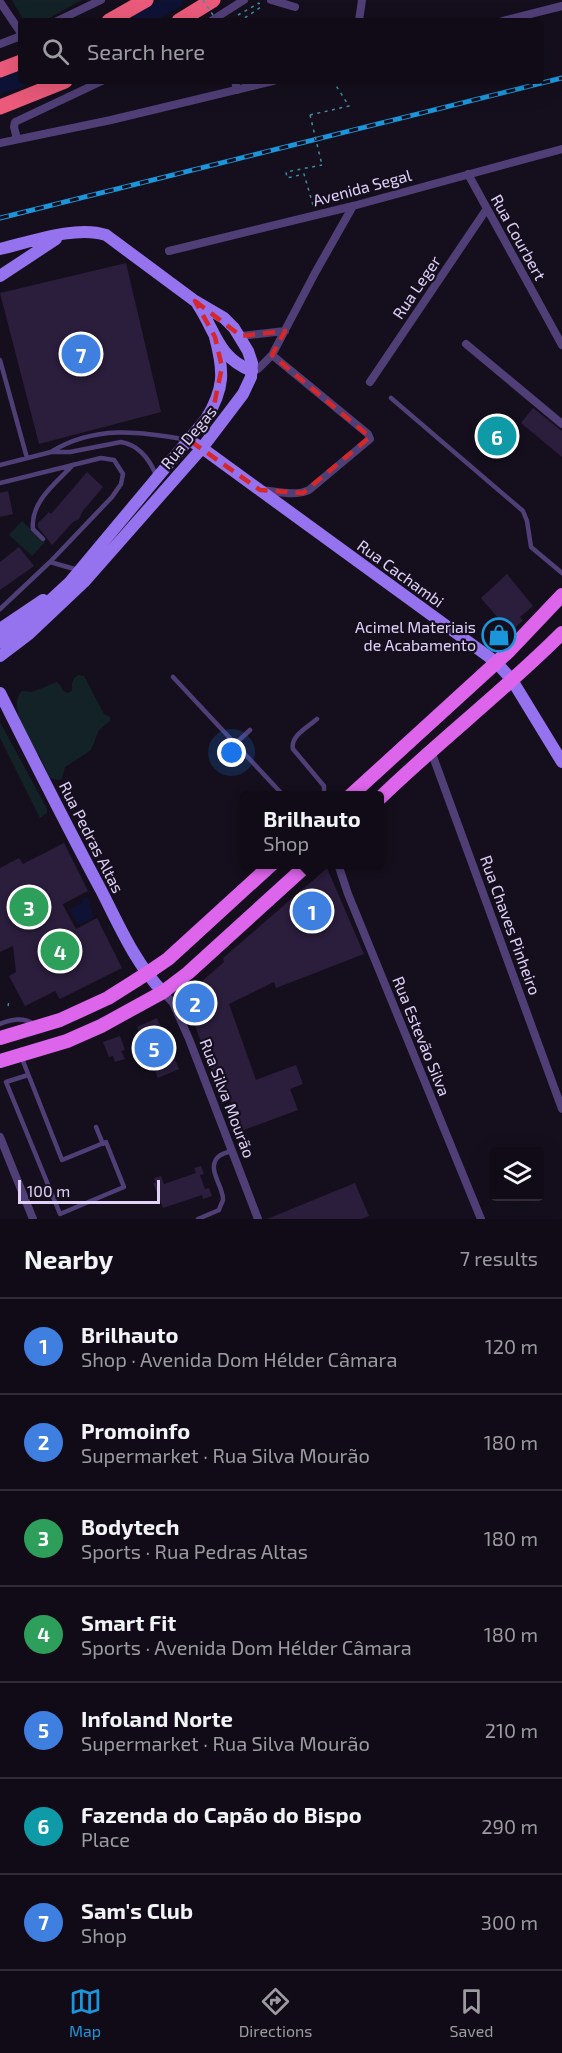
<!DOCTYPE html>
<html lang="en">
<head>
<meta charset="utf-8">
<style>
	:root { --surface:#100b16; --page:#1e1923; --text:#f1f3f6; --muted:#9c9ba1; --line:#302b35; --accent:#1b96db }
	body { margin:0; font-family:"Exo 2",sans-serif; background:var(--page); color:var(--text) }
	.controls { position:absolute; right:18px; bottom:18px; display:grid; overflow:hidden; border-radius:6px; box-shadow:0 6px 24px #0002 }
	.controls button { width:54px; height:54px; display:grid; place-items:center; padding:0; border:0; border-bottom:2px solid var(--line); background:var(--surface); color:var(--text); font:30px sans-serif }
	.scale { position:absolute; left:18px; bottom:15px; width:142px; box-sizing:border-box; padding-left:6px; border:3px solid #e0d1f9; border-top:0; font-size:16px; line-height:21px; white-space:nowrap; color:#e0d1f9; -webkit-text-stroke:4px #150f1d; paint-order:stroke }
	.you { position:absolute; left:232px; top:753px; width:21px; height:21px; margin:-15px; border:4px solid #fff; border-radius:50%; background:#1a73e8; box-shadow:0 0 0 9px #1a73e833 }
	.badge { display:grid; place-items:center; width:39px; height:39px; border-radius:50%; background:var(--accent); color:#fff; font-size:20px; font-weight:700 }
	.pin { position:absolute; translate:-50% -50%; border:3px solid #fff; box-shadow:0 2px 6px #0006 }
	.popup { position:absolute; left:240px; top:791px; width:144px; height:78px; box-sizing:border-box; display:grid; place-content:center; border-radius:6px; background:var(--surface); filter:drop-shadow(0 2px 4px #0005); font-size:20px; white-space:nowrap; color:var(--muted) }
	.popup b { font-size:22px; color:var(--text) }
	.popup::after { content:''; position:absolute; left:50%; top:100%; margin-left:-12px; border:12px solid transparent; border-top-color:var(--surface) }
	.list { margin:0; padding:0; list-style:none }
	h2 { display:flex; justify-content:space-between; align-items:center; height:78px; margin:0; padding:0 24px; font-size:26px }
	h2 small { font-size:20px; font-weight:400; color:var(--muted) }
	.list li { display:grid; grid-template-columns:39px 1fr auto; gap:18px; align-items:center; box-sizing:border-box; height:96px; padding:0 24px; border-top:2px solid var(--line) }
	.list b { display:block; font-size:22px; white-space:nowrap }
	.list p { margin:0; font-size:20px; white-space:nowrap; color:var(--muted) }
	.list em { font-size:20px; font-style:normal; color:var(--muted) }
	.icon { flex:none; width:33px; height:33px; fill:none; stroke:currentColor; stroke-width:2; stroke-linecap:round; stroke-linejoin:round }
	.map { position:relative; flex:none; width:562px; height:1219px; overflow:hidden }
	.search { position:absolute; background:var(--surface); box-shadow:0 6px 24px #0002; left:18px; right:18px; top:18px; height:66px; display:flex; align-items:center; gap:15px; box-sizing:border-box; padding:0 21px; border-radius:6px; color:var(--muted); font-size:22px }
	.sheet { height:750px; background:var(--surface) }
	nav { display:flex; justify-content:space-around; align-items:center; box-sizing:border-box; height:84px; border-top:2px solid var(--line); background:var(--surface); font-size:16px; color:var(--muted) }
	nav a { display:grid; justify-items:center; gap:3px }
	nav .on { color:var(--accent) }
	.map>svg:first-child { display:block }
	.green { fill:#122227 }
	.water { fill:#0e1336 }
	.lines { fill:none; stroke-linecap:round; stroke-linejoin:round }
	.river { stroke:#0e1336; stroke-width:16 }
	.building { fill:#2b1d3c }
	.path { stroke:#3c8ea2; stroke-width:1.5; stroke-dasharray:3 4.5; stroke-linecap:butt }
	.lane { stroke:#503f77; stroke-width:4.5 }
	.street { stroke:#503f77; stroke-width:8 }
	.secondary { stroke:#9673ee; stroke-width:12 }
	.primary { stroke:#dd65ec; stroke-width:14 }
	.highway { stroke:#eb5a7a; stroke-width:15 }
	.rail-casing { stroke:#1b96db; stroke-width:5 }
	.rail { stroke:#150f1d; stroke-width:3; stroke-dasharray:9; stroke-linecap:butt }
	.path-bridge { stroke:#3c8ea2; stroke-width:1.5; stroke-dasharray:3 4.5; stroke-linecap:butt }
	.marked { fill:none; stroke:#d62828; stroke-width:4.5; stroke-dasharray:12 8; stroke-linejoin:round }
	.labels { text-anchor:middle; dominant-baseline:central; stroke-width:4.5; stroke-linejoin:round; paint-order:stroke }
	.street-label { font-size:16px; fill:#e0d1f9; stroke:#150f1d }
	.poi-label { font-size:16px; fill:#e0d1f9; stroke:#150f1d; text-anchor:end }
</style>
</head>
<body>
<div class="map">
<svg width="562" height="1219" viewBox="0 0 562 1219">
	<rect width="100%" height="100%" fill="#150f1d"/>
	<path class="green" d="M12,0H82L44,21H24Z
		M22,521L45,542L32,556L9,535Z
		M79,675L84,676L104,714L110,717V721L99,730L91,750L65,767L62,779L58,780L50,778L39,755L33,751C29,735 7,705 22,691L32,692L57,682L61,686L63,691L68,693L72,691V683L75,677Z
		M0,722L47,809V813L40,818L0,738Z"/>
	<path class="water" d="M86,897L91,901L89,905L94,917L78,925L70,909L82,903L83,899Z"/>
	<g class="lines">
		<path class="river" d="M139,21L175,0
			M0,86L21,79"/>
	</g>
	<path class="building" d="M126,263L161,412L39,444L0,293Z
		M533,408L562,431V457L521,423Z
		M87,472L103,487L82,512L79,519L73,522L52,545L38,527V523L49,512L51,514Z
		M8,491L13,514L0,517V493Z
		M19,547L34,566L0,590V562Z
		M507,574L533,606L520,617L523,620L511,632L497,644H491L482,639L498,618L481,598Z
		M64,843L88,891L63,904L64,907L76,929L97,918L122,968L60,999L55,991L25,1006L9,976L16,972L13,946L0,952V868L19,858L23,864Z
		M327,868L364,954L276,988L274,982L229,1004L256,1080L296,1065L303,1084L290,1089L298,1110L238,1132L232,1115L235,1113L226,1090L220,1077L215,1078L184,997L224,962L223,958Z
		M157,1018L179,1069L158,1078L137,1027Z
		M120,1036L125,1050L121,1051L125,1059L115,1062L113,1056L109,1057L103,1042Z
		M201,1166L204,1174L200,1175L205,1189L209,1188L212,1196L203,1199L202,1195L163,1208L153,1183H156L154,1178L161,1176L164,1184L196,1173L194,1168Z
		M355,1183L369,1216L361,1219H267Z"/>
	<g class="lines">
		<path class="path" d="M238,15L259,3L261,7L240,21
			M310,115L349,106L333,81
			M313,205L304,174L287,178L286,172L322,165
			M8,1006L9,1001"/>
		<path class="lane" d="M0,360L27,458
			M391,398L523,511L527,521L531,547L562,573
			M51,452C94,425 140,431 188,440
			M0,465L51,452H70L121,442C139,445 149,458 156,475
			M0,483L101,458L114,460L123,474L121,484L112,497L50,562L0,609
			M43,539L33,529C30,502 56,483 73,465
			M50,562L78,570
			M173,677L284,796
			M317,719C308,727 290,736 293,749L324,786V792L322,796
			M235,744L250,730
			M0,1024C12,1019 23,1017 34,1024
			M21,1056L62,1160L106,1142L124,1187L60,1214L6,1082L28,1075
			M96,1127L103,1144
			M198,1219L219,1210C220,1206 222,1203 223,1200C224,1187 206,1169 218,1157C221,1154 228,1152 232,1151"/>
		<path class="street" d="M271,0L295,7
			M0,2L21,33
			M57,21L101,0
			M211,21L244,0
			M359,21L362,0
			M503,21L562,6
			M0,44L21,36
			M235,81L237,90
			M17,139L14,127L15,122L102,81
			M0,143L111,120L273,81
			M468,174L562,345
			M169,251L353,206L562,149
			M241,336L285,331
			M466,344L562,424
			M252,371L258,369L272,355L315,273L353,206
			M370,382L486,210
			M260,490C276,491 294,497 309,490L370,439L368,434L272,355
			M431,751L562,1109
			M338,864L348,894L481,1219
			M163,992L173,1003L189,1039L258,1219
			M0,1137L33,1219"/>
		<path class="secondary" d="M0,249C30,242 76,225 106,235L195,301L224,318L234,328L248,351L252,363L251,377L243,394L202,448L84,582L29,634L0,656
			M0,276L56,239
			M198,305C216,332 218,358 252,371
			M189,440L202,448L496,662L512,680L562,762
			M0,629L43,600
			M0,642L28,621L69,583L206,419C225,388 224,371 215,337
			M0,693C33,759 66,825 101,890C119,925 135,963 163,992"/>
		<path class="primary" d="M350,796L509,651L562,595
			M380,798C439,741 504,691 562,633
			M0,1038L60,1020L108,998L146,974L168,959L272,864
			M0,1061L67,1041L101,1026L163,992L188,973L308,864"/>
		<path class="highway" d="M109,21L146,0
			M179,21L213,0
			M0,70L21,62
			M0,107L65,81"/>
		<g class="rail-casing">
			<path id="rail" d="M0,218L562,78"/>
		</g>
		<use href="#rail" class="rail"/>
		<path class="path-bridge" d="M203,0L217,21
			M310,115L322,165"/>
	</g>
	<path class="marked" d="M195,301L241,336L285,331L272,355L370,437L303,493L260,490L189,440L214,405L222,367L215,337Z"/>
	<defs>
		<g id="shop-ring" transform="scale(1.725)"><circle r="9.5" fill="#150f1d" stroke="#1b96db" stroke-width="1.5"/><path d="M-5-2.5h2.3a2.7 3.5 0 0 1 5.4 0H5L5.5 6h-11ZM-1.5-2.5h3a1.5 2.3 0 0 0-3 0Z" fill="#1b96db"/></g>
	</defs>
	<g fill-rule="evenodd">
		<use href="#shop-ring" x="499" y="635"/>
	</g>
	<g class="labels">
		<g class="street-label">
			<text transform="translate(362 187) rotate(-15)">Avenida Segal</text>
			<text transform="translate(519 237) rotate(61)">Rua Courbert</text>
			<text transform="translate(416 287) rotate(-56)">Rua Leger</text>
			<text transform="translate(188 437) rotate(-50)">Rua Degas</text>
			<text transform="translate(401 573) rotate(36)">Rua Cachambi</text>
			<text transform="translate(92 837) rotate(63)">Rua Pedras Altas</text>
			<text transform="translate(511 925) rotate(70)">Rua Chaves Pinheiro</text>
			<text transform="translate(422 1036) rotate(68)">Rua Estevão Silva</text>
			<text transform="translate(228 1098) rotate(69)">Rua Silva Mourão</text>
		</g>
		<g class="poi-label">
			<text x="476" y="626">Acimel Materiais<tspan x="476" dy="18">de Acabamento</tspan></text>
		</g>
	</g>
</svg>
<div class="controls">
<button><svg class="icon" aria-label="layers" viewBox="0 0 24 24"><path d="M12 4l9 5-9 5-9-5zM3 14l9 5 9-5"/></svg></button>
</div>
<div class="scale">100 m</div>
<div class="you"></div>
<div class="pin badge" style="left:312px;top:911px;background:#3f7fe0">1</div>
<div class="popup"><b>Brilhauto</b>Shop</div>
<div class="pin badge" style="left:195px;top:1003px;background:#3f7fe0">2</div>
<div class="pin badge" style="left:29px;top:907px;background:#2e9e5b">3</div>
<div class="pin badge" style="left:60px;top:951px;background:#2e9e5b">4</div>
<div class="pin badge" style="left:154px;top:1048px;background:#3f7fe0">5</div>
<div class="pin badge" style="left:497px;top:436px;background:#0f9aa8">6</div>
<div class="pin badge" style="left:81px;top:354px;background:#3f7fe0">7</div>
<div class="search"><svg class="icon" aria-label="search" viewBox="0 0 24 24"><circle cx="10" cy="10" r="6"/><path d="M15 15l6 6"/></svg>Search here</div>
</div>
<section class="sheet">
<h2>Nearby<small>7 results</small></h2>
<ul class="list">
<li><span class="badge" style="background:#3f7fe0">1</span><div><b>Brilhauto</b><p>Shop · Avenida Dom Hélder Câmara</p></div><em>120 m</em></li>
<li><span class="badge" style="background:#3f7fe0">2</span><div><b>Promoinfo</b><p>Supermarket · Rua Silva Mourão</p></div><em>180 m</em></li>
<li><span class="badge" style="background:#2e9e5b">3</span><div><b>Bodytech</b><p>Sports · Rua Pedras Altas</p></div><em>180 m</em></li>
<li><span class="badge" style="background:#2e9e5b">4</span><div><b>Smart Fit</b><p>Sports · Avenida Dom Hélder Câmara</p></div><em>180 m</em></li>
<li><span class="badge" style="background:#3f7fe0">5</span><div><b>Infoland Norte</b><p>Supermarket · Rua Silva Mourão</p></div><em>210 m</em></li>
<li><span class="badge" style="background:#0f9aa8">6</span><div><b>Fazenda do Capão do Bispo</b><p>Place</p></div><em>290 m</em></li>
<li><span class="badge" style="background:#3f7fe0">7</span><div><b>Sam's Club</b><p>Shop</p></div><em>300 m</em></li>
</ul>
</section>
<nav>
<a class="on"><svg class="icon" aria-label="map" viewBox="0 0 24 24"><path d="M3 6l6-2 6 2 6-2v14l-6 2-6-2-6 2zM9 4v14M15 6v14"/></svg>Map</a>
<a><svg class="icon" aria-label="directions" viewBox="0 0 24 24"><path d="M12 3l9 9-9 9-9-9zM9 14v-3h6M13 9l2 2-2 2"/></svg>Directions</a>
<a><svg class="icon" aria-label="saved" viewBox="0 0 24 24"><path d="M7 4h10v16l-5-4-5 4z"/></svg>Saved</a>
</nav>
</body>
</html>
